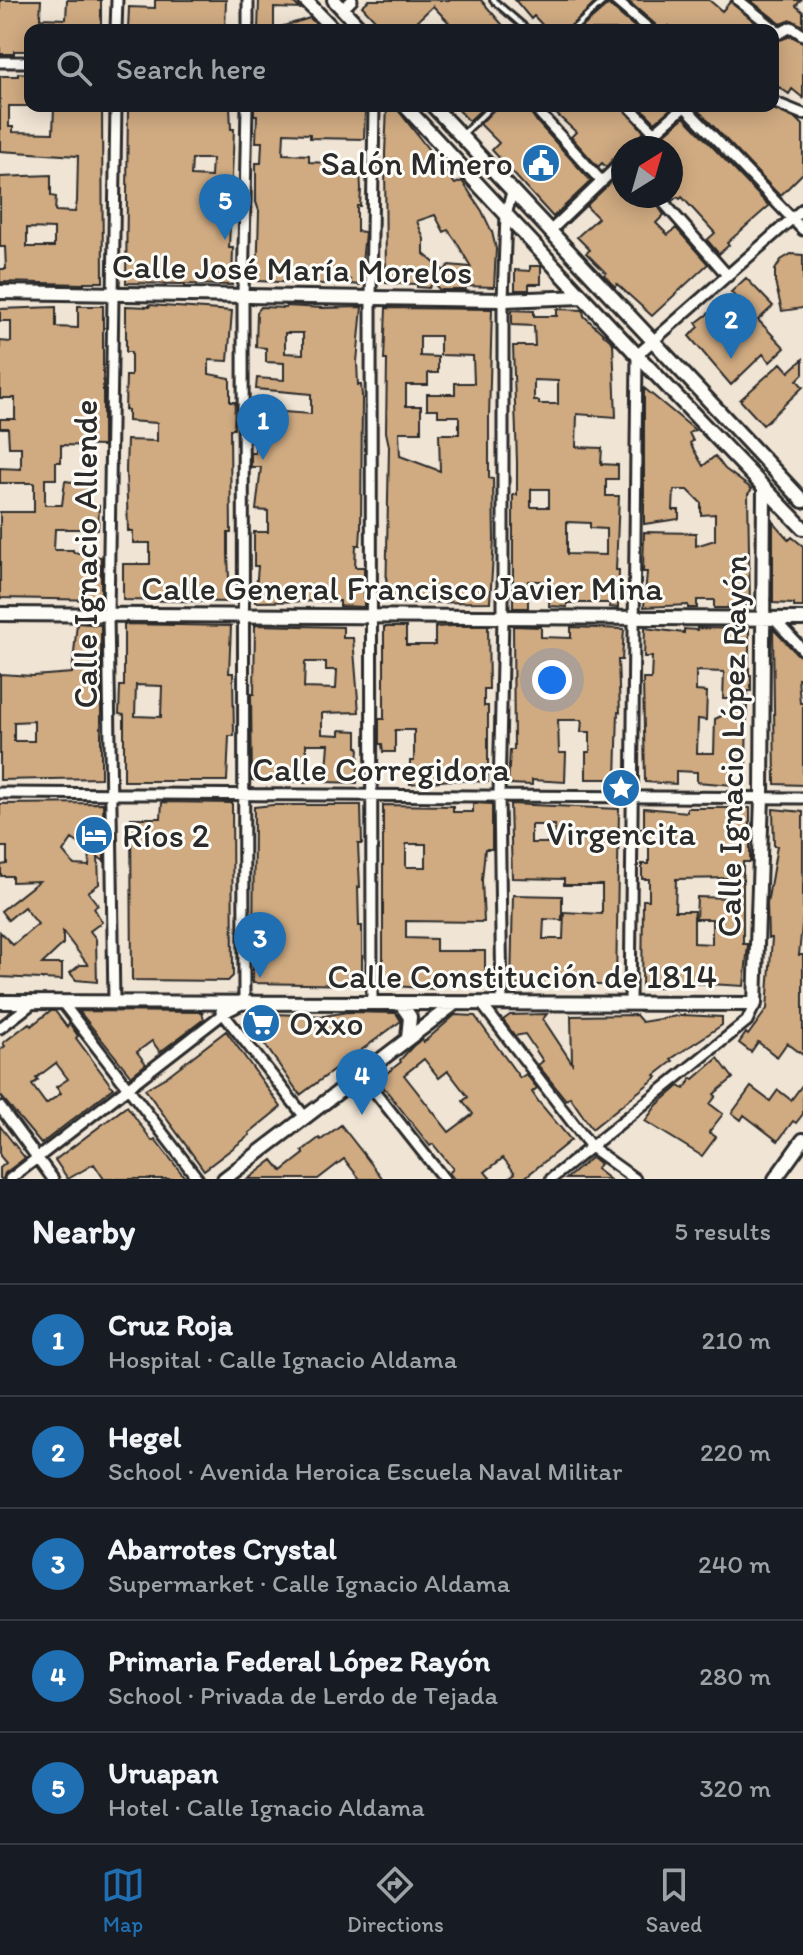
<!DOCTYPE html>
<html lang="en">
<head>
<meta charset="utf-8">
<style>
	:root { --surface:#171b24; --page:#242831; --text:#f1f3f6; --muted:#9ea1a6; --line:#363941; --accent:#1f6fb2 }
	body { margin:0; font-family:Itim,sans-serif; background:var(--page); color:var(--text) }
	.compass { position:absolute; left:611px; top:136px; width:72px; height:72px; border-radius:50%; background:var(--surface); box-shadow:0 4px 20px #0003; rotate:37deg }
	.you { position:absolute; left:552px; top:680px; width:28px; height:28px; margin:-20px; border:6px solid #fff; border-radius:50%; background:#1a73e8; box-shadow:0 0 0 12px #1a73e833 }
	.badge { display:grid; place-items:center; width:52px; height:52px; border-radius:50%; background:var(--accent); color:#fff; font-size:26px; font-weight:700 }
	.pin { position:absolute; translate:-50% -66px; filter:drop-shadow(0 2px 4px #0008) }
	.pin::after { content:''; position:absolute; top:42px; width:28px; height:24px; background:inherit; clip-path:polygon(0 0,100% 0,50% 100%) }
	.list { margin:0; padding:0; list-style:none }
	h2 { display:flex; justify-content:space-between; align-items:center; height:104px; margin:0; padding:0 32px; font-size:34px }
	h2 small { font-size:26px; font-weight:400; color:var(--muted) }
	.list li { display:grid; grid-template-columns:52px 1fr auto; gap:24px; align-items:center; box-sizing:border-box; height:112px; padding:0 32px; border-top:2px solid var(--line) }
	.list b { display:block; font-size:30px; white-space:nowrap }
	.list p { margin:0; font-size:26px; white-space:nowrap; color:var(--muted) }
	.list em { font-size:26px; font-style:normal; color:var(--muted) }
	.icon { flex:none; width:44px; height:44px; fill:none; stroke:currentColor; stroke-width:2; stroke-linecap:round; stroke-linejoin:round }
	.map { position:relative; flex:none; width:803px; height:1179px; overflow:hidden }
	.search { position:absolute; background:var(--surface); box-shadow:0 4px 20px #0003; left:24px; right:24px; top:24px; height:88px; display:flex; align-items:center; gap:20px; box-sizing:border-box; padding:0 28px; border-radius:16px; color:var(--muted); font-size:30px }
	.sheet { height:664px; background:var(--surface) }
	nav { display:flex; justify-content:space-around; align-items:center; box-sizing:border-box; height:112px; border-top:2px solid var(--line); background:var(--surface); font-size:22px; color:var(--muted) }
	nav a { display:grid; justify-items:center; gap:4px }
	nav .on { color:var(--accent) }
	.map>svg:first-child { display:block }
	.building { fill:#d0ab82; stroke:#2b2b2b; stroke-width:2; fill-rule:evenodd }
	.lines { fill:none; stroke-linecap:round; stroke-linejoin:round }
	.lane-casing { stroke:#2b2b2b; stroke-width:10 }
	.street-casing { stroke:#2b2b2b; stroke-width:15 }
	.secondary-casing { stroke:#2b2b2b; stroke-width:18 }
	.lane { stroke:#fdfcf7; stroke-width:4 }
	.street { stroke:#fdfcf7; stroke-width:9 }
	.secondary { stroke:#fdfcf7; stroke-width:12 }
	.labels { text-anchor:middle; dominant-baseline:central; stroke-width:6; stroke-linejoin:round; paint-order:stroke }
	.poi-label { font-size:34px; fill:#2b2b2b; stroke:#fdfcf7; text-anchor:start }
	.street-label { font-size:34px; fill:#2b2b2b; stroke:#fdfcf7 }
</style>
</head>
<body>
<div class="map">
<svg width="803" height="1179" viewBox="0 0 803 1179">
	<rect width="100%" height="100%" fill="#f0e4d4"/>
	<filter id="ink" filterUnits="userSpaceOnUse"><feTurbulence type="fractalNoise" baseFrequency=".0125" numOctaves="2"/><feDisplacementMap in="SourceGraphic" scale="16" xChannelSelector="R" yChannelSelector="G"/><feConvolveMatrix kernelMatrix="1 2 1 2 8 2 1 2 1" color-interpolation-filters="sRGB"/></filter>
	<g filter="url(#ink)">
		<path class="building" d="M0,0H41L40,18L66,19L67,0H101V30H30V51H14V54H0Z
			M155,0H226L225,30H128L129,7L155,8Z
			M259,0H291L300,9L274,8V30H258Z
			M369,0H481L507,30H456L433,6L413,25L418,30H379L372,22L375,20L362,6Z
			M515,0H598L567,30H547L534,16L531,19Z
			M627,0H709L722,11L731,1L764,30H673L669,26L665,30H657L655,24Z
			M750,0H801L796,6L803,12V26L792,20L781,24Z
			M609,4L610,6L638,30H579Z
			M310,18L316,24L312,30H277V28Z
			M791,36L803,42V98L792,89L789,94L779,87L773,95V37L780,40Z
			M18,73L30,74V106H9V127H13V132L53,133L54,108L102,106L103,282H84V284L0,282V269H6L5,247H0V177L51,175V196L56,197L55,211L75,212L77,202L78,156L0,151V76H18ZM27,228L54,229V247H27Z
			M128,106H230L231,129H234L229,248H233L232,285L126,283ZM192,159H212L211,177L191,176Z
			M254,106H354V111L365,112L364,139L310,138V134L284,133L283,154L309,155V162L327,163L326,168L360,169L361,189L360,206H357V231L365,232L360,285L350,284L351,280L325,279V284L257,281L259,211L256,202V163H261L262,142H256L257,115H254Z
			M387,106H395L455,184L462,181L482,211L492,232L496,249L494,287L465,286L466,290H440L433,283L429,288L417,287V284L386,283L385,153ZM435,215L444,232L448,230L456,241L471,267L449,265L444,271L424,254V239L417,221Z
			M455,106H485L469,121Z
			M497,106H526L538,123L591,181L553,217L492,150L499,143L480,124Z
			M543,106H622L644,132L630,148L627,146L623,148L606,167L602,163L598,167L571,137L576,132L552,110L549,113Z
			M639,106H674L655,122Z
			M694,106H767L798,120L803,125V173L780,196Z
			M684,117L769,206L727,243L729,245L719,254L707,240L715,233L682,197L680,199L677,197L672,201L668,196H671V148H648Z
			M623,171V196H651L664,215L656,223L668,235L676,228L708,264L652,316L617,284L615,287L604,275L606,273L586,253L590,250L577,237L598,218L586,206Z
			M791,254L803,255V308L782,311L775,282V270L781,260Z
			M530,266H541V284H529V290H515V270L530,271Z
			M746,278L773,306L758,320L785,348L770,362L763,354L731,385L689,336L699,327L696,323L717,307L724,315L739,301L731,292Z
			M149,305L232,311L228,361L209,360V374L230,378V402H235L234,429H230L231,533H228V554L230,602L123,600V564H150V543H133V531H128L126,470L127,440L157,441V423L128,421V410H125L126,376H131V352H126V306L149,307Z
			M78,306H103V446L61,445V462H56V479H45V505H62L65,481L87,484L85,506H99L98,529H55L54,550H73V552L101,557V600L0,598V512H34V483H0V468L21,469V447H9L8,428H0V419H15V398H0V341L11,342V321H0V309L56,307V327L78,328Z
			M286,306L323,308L362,307L357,362L358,385H361L362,396L361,529L360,545H356L355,567H364V607L340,606V601L255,602L258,566H254V532H268V511L256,510L261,467H251V453H255L256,410L311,414V394L256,389L257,378L284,380V363L266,362V348L256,347L257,312L261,307L286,308ZM285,333H303V354L285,353Z
			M386,308L492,309L489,417V478L493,479L494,540L490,602L386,603L389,446L386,432L387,360H384ZM420,336H440V355L473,356L474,383H455V394H427V409H438V416H459V434H439L440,471L400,456L399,432H421V406H406V385H428V373H438V357L420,356Z
			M557,309L583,310L584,316L613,343L616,417L577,414L576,447L602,448L601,464L618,465V479H606V496H619L616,570H619L618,608L609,607L610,603H567V607L549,606L550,581H528V608H513V495H517V462L513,346H535L534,326L512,325V310L534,311V316H557ZM534,380L558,381V404H539V401H534ZM531,489H549V507H531ZM567,522L590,523V528L606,529V555L567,554Z
			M803,359V374L797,380L803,387L763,425L740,400L781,363L789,372Z
			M644,388L695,430L689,433L693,441L690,443L703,466L715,456L725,469L752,489L748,494L750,605H728V608H714V600H697V608H688V605L644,607L647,572H643L644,532L696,533V546L715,540V514L701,515V503L688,490H674L673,510H679V519L644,524Z
			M773,522L789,540L792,537L803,546V607H794V604L773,603Z
			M77,623L101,625V778L0,780V674L33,676L72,673ZM34,721V741H14V722Z
			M124,624L231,626L229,673H233L234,736H229L227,781H124V715L119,714L120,686H124ZM136,685L162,686L161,717L135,716Z
			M255,625L343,627V638H353L359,712L322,713V734L340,735V730L357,731V747H359L357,783L326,782L329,744H306V782L252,780L251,694H254ZM305,662H326V670H337L336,689L304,688Z
			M453,626H488L489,689H484V706H488V782L451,780L410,784V761H414V730H395V752H383L382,744H379V719H384V627H406V645H435V627Z
			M513,626L541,627V637L571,638V627L624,629L622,660H618L620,712H618L616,779H586V752H590V732H581L582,720H558L559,753H566L565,782L532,780V785L508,784L510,750H514Z
			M645,628L684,633V629L697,630V628L749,629V675H751V691H748V699H723L724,672L696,671V691L707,692L706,720L698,719L697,753H714L715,719L747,704L746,768H733V785L697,782V772L676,771V784L645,782L643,679H651L652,657H644Z
			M773,629L798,655L803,657V678H798L800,703H803V785L775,784Z
			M162,802L232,803L233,976L228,981L132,980L131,818H161Z
			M103,803L104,861L98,857L99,884L88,892L98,905L94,908L102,922L90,931L96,939L97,982L76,980L70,973L80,965H88L63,932V944L42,964H62V980L0,977V932L13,945L38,924L24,907L8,920L1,911L39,881L12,882V876H1V865L7,864V847H0V804ZM72,839L90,851L89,866L74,865L63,852Z
			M473,803L492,804V849H485L482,880L484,922L406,921V938L436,939V951H485V987L474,986V983L451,981V984L435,983L434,989L383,985V805L453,806V812H473ZM406,844H426V867H406Z
			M510,804L619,809L616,985H511L513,895L562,896V920L544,919L543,939H563L564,912L602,914V885H564V879L512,878ZM531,825H555V843H531Z
			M273,805H361L362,844H358L360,887H358L359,926H362V981L357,985L253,983L254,807Z
			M644,808L687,812V808H750V862H743V944H748L744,986L674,982L661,983V987H642L643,900H649V879H642V864H649V843H639L640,829H644ZM732,878V898L697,897L696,919H712V944L694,943V911H675L676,879Z
			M773,809L803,812V915L799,955H803V1055L787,1043L777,1057L758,1042L751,1052L739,1043L746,1033L748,1035L767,1009L772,938H768L767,904L777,846H774Z
			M50,1011H55L67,1027L69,1023L78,1036L76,1038L113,1088L41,1144L0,1095V1050L5,1046L3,1043L29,1023L31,1026ZM56,1063L68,1079L56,1087L61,1093L46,1104L32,1085L38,1080L36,1078Z
			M79,1011L202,1012L204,1019L160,1052L152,1041L137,1052L146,1064L131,1076Z
			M347,1012L396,1013L401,1021L300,1095L245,1016L250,1013L324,1016Z
			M547,1014L543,1019L572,1063L571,1016L636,1015L642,1022L683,1015L722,1017V1025L671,1059L673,1061L655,1075L657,1077L592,1129L570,1097L566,1100L538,1065L543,1061L525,1034L515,1036L503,1020L510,1015Z
			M455,1015L475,1016L520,1078L526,1074L537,1088L532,1092L538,1101L571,1140L523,1179H507L515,1173L503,1158L485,1172L491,1179H454L449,1173L453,1169L433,1144L430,1146L378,1080L401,1062L400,1060L413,1046L422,1039L424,1042ZM424,1059L439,1078L448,1071L468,1097L463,1101L473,1114L449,1132L404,1075Z
			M226,1031L281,1107L249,1133L250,1135L204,1170L145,1089L166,1077Z
			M718,1058L733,1078L714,1094L716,1096L710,1104L723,1114L709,1132L716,1137L702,1156L645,1121L657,1105L679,1086L684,1089L692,1078L694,1079Z
			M803,1084V1114L796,1123L793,1121L778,1141L744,1115L741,1120L732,1113L751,1087L770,1101L778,1090L791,1100Z
			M127,1106L152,1141L155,1139L186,1179H104L94,1164L68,1179L55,1160Z
			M341,1125L383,1179H360L344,1159L318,1179H248L273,1160L282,1171L304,1154L302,1151L319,1138L321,1140Z
			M0,1126L25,1158L5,1173L3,1179H0V1168L6,1163L0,1156Z
			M592,1157L600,1164L596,1169L609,1179H566Z"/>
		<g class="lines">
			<g class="lane-casing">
				<path id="lane" d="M493,0L528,30
					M572,30L605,0
					M463,134L492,106"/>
			</g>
			<g class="street-casing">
				<path id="street" d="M615,0L650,30
					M738,0L780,33L791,27L803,35
					M343,9L352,0
					M116,30L117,0
					M248,30V0
					M0,62H30
					M773,102L803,114
					M533,106L602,182
					M629,106L654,132
					M685,107L803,230
					M637,148L685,106
					M658,196L728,276
					M549,232L623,161
					M773,618L803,650
					M0,793L803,798
					M62,1002L198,1179
					M114,1002L108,614L116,106
					M372,1003L371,298L374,106
					M481,1003L592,1148L635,1179
					M502,1004L499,795L503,617V300L506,215L512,192
					M630,1004L637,355L803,209
					M221,1011L305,1117
					M0,1028L34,1002
					M361,1074L444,1179
					M0,1107L53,1179
					M10,1179L224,1013L244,1003L243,295L247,106
					M551,1179L747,1021L755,1004"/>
			</g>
			<g class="secondary-casing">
				<path id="secondary" d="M305,0L334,30
					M334,0L362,30
					M405,106L637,355L803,528
					M433,106L803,501
					M0,292L503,300L583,297
					M0,614L803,619
					M0,1002L755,1004L762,797L764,488
					M397,1004H401L410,1017L408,1038
					M224,1179L454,1004
					M775,1179L803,1140"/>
			</g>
			<use href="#lane" class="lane"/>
			<use href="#street" class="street"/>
			<use href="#secondary" class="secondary"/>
		</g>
	</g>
	<defs>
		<g id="civic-disc" transform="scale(2)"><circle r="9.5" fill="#1f6fb2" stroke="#fdfcf7"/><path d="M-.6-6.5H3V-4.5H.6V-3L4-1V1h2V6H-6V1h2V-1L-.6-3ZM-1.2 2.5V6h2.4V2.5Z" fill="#fff"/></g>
		<g id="sight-disc" transform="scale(2)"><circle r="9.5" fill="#1f6fb2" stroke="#fdfcf7"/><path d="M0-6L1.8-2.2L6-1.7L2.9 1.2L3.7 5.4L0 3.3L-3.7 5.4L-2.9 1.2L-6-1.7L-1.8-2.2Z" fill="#fff"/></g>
		<g id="hotel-disc" transform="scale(2)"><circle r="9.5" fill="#1f6fb2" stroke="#fdfcf7"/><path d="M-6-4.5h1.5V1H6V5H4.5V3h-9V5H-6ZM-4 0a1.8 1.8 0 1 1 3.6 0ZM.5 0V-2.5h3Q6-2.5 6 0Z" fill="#fff"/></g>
		<g id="supermarket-disc" transform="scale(2)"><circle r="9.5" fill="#1f6fb2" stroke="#fdfcf7"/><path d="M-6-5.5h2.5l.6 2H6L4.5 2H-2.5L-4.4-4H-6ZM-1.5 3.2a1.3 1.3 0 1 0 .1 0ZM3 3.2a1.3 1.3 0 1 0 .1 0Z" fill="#fff"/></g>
	</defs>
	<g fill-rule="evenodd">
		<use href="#civic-disc" x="541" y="163"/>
		<use href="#sight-disc" x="621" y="788"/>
		<use href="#hotel-disc" x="94" y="835"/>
		<use href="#supermarket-disc" x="261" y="1023"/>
	</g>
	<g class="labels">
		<g class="poi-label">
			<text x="513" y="163" text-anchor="end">Salón Minero</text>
			<text x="621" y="833" text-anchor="middle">Virgencita</text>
			<text x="122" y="835">Ríos 2</text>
			<text x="289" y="1023">Oxxo</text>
		</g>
		<g class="street-label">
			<text transform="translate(292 269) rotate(1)">Calle José María Morelos</text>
			<text transform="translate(85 554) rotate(-90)">Calle Ignacio Allende</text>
			<text x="402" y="588">Calle General Francisco Javier Mina</text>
			<text transform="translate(732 746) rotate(-89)">Calle Ignacio López Rayón</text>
			<text x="381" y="769">Calle Corregidora</text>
			<text x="522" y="976">Calle Constitución de 1814</text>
		</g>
	</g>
</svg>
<svg class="compass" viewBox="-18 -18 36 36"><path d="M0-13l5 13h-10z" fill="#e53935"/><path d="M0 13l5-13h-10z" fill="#9ea1a6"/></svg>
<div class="you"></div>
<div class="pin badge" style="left:263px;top:460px">1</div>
<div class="pin badge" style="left:731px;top:359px">2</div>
<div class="pin badge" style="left:260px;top:978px">3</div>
<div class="pin badge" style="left:362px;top:1115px">4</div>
<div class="pin badge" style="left:225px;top:240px">5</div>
<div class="search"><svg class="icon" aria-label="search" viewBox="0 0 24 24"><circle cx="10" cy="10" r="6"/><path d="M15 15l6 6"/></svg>Search here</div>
</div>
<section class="sheet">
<h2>Nearby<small>5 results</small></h2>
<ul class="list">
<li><span class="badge">1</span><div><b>Cruz Roja</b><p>Hospital · Calle Ignacio Aldama</p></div><em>210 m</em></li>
<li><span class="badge">2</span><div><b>Hegel</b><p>School · Avenida Heroica Escuela Naval Militar</p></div><em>220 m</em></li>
<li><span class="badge">3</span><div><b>Abarrotes Crystal</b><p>Supermarket · Calle Ignacio Aldama</p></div><em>240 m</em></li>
<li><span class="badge">4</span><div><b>Primaria Federal López Rayón</b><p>School · Privada de Lerdo de Tejada</p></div><em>280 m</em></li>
<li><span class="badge">5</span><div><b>Uruapan</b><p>Hotel · Calle Ignacio Aldama</p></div><em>320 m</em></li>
</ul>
</section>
<nav>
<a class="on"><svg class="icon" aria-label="map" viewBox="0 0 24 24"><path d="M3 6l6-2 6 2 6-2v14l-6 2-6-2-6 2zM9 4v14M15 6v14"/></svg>Map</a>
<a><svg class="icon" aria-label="directions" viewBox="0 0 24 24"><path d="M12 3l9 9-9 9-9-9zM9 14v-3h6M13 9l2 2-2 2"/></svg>Directions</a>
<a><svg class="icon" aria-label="saved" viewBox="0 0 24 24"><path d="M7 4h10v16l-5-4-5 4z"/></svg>Saved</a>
</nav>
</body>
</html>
